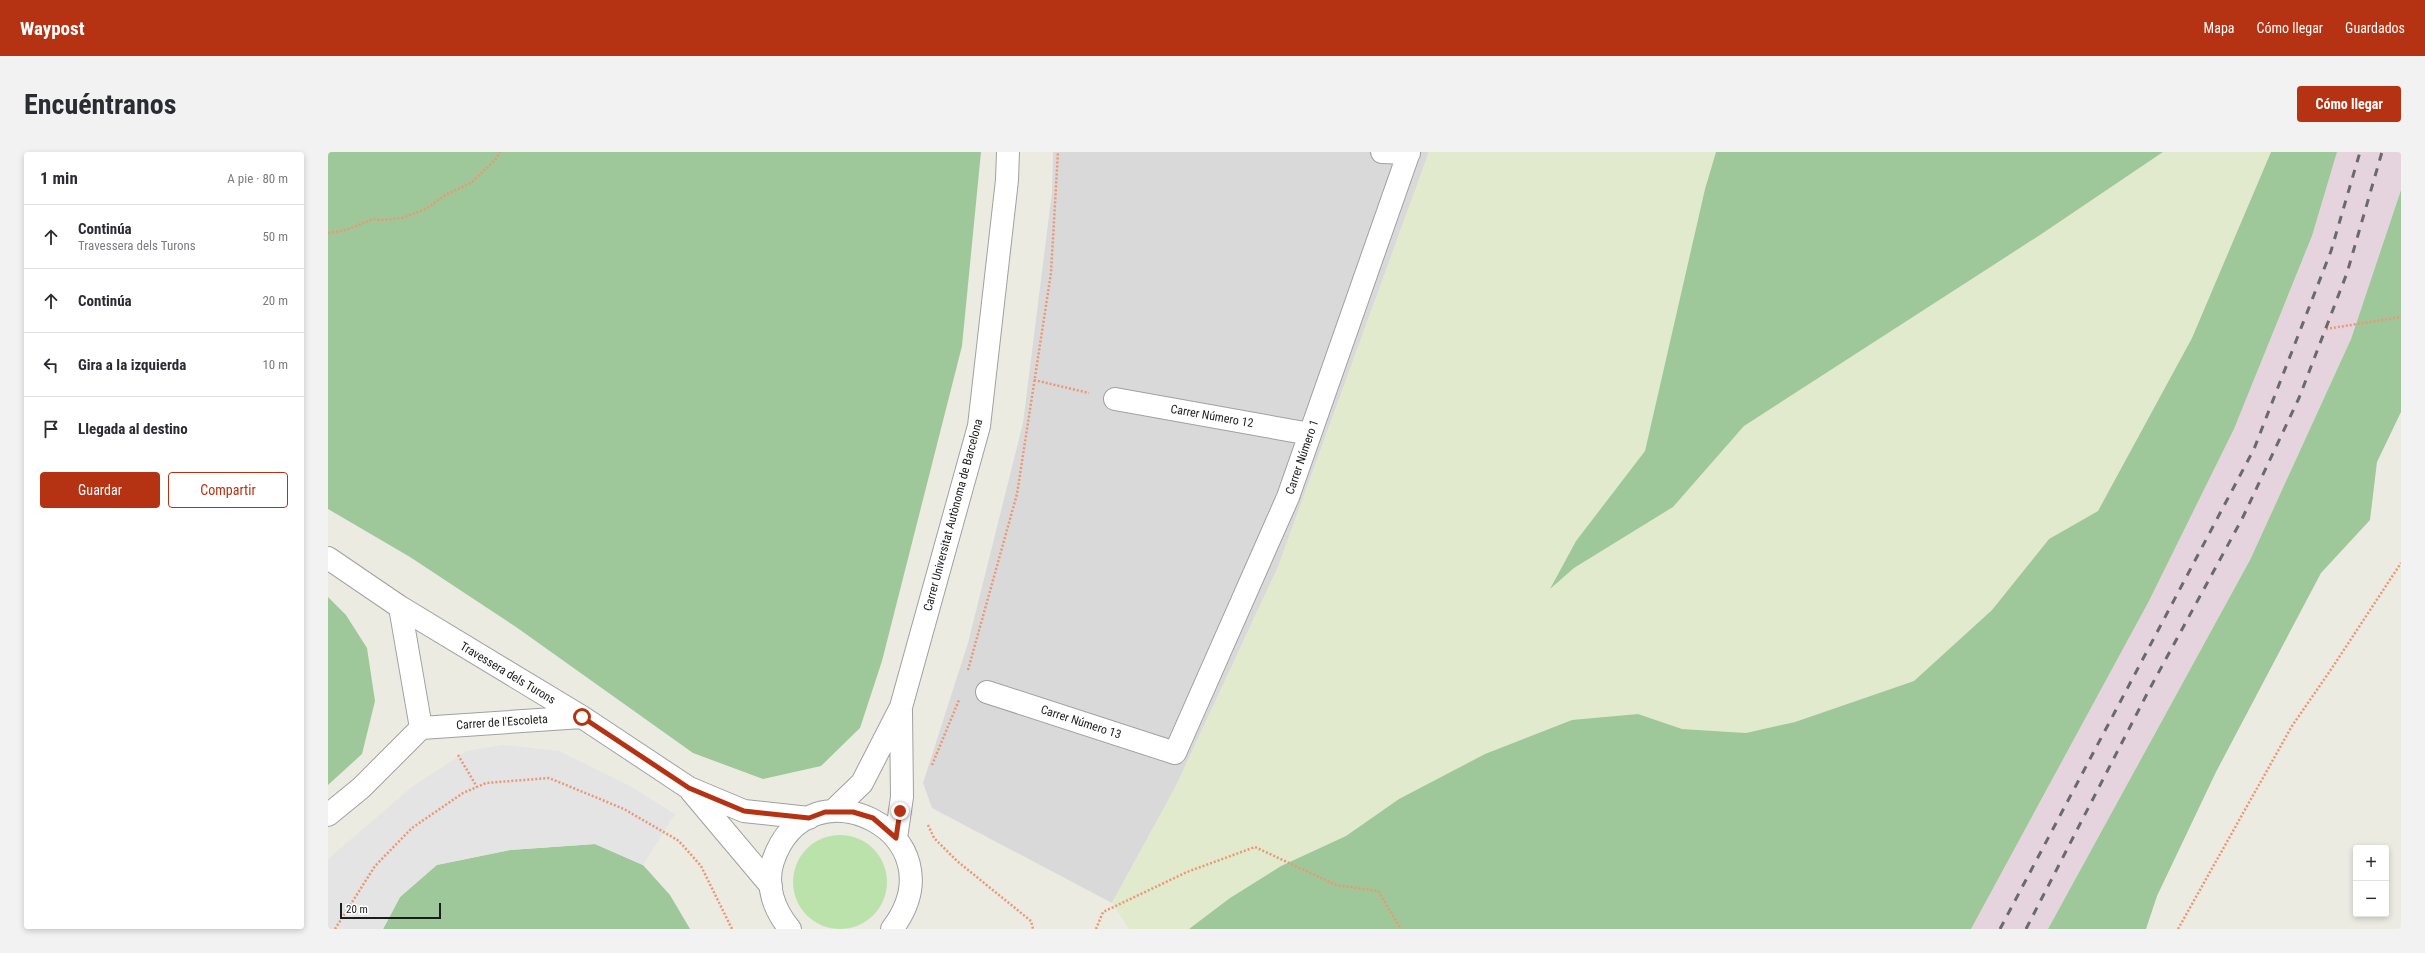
<!DOCTYPE html>
<html lang="es">
<head>
<meta charset="utf-8">
<style>
	:root { --surface:#fff; --page:#f2f2f3; --text:#2b2b33; --muted:#7c7c81; --line:#e1e1e2; --accent:#b53212 }
	body { margin:0; font-family:"Roboto Condensed",sans-serif; background:var(--page); color:var(--text) }
	.controls { position:absolute; right:12px; bottom:12px; display:grid; overflow:hidden; border-radius:4px; box-shadow:0 2px 6px #0003 }
	.controls button { width:36px; height:36px; display:grid; place-items:center; padding:0; border:0; border-bottom:1px solid var(--line); background:var(--surface); color:var(--text); font:20px sans-serif }
	.scale { position:absolute; left:12px; bottom:10px; width:101px; box-sizing:border-box; padding-left:4px; border:2px solid #1c1c1c; border-top:0; font-size:11px; line-height:14px; white-space:nowrap; color:#1c1c1c; -webkit-text-stroke:3px #fff; paint-order:stroke }
	.stop { position:absolute; width:12px; height:12px; margin:-9px; border:3px solid #b53212; border-radius:50%; background:#fff }
	.stop.end { background:#b53212; border-color:#fff; box-shadow:0 1px 4px #0008 }
	.list { margin:0; padding:0; list-style:none }
	h2 { display:flex; justify-content:space-between; align-items:center; height:52px; margin:0; padding:0 16px; font-size:17px }
	h2 small { font-size:13px; font-weight:400; color:var(--muted) }
	.list li { display:grid; grid-template-columns:26px 1fr auto; gap:12px; align-items:center; box-sizing:border-box; height:64px; padding:0 16px; border-top:1px solid var(--line) }
	.list b { display:block; font-size:15px; white-space:nowrap }
	.list p { margin:0; font-size:13px; white-space:nowrap; color:var(--muted) }
	.list em { font-size:13px; font-style:normal; color:var(--muted) }
	.actions { display:flex; gap:8px; padding:12px 16px }
	.actions a { flex:1; padding:9px 0; border:1px solid var(--accent); border-radius:4px; text-align:center; font-size:14px; color:var(--accent) }
	.actions .main { background:var(--accent); color:#fff }
	.icon { flex:none; width:22px; height:22px; fill:none; stroke:currentColor; stroke-width:2; stroke-linecap:round; stroke-linejoin:round }
	.map { position:relative; flex:none; width:2073px; height:777px; overflow:hidden; border-radius:4px }
	header { display:flex; align-items:center; gap:24px; box-sizing:border-box; height:56px; padding:0 20px; background:var(--accent); color:#fff }
	header strong { font-size:19px }
	nav { display:flex; gap:22px; margin-inline-start:auto; font-size:14px }
	.intro { display:flex; align-items:center; justify-content:space-between; box-sizing:border-box; height:96px; padding:0 24px }
	h1 { margin:0; font-size:28px }
	.button { padding:10px 18px; border-radius:4px; background:var(--accent); color:#fff; font-size:14px; font-weight:700 }
	main { display:flex; gap:24px; padding:0 24px }
	aside { flex:1; background:var(--surface); border-radius:4px; box-shadow:0 2px 6px #0003 }
	.map>svg:first-child { display:block }
	.residential { fill:#dad9d9 }
	.industrial { fill:#e5d4de }
	.farmland { fill:#e2eace }
	.grass { fill:#bce2ac }
	.forest { fill:#9fc89a }
	.parking { fill:#e4e4e4 }
	.lines { fill:none; stroke-linecap:round; stroke-linejoin:round }
	.minor-casing { stroke:#a0a0a0; stroke-width:24 }
	.path { stroke:#ec9773; stroke-width:2.5; stroke-dasharray:2 2; stroke-linecap:butt }
	.minor { stroke:#fff; stroke-width:22 }
	.rail { stroke:#6a6a6a; stroke-width:3; stroke-dasharray:8 8; stroke-linecap:butt }
	.route { stroke:#b53212; stroke-width:5 }
	.labels { text-anchor:middle; dominant-baseline:central; stroke-width:3.5; stroke-linejoin:round; paint-order:stroke }
	.street-label { font-size:12px; fill:#1c1c1c; stroke:#fff }
</style>
</head>
<body>
<header>
<strong>Waypost</strong>
<nav><a>Mapa</a><a>Cómo llegar</a><a>Guardados</a></nav>
</header>
<div class="intro"><h1>Encuéntranos</h1><a class="button">Cómo llegar</a></div>
<main>
<aside>
<h2>1 min<small>A pie · 80 m</small></h2>
<ul class="list">
<li><svg class="icon" aria-label="ahead" viewBox="0 0 24 24"><path d="M12 20V5M6 11l6-6 6 6"/></svg><div><b>Continúa</b><p>Travessera dels Turons</p></div><em>50 m</em></li>
<li><svg class="icon" aria-label="ahead" viewBox="0 0 24 24"><path d="M12 20V5M6 11l6-6 6 6"/></svg><div><b>Continúa</b></div><em>20 m</em></li>
<li><svg class="icon" aria-label="left" viewBox="0 0 24 24"><path d="M17 20v-9H6M10 6l-5 5 5 5"/></svg><div><b>Gira a la izquierda</b></div><em>10 m</em></li>
<li><svg class="icon" aria-label="arrive" viewBox="0 0 24 24"><path d="M6 21V4h12l-3 4 3 4H6"/></svg><div><b>Llegada al destino</b></div></li>
</ul>
<div class="actions"><a class="main">Guardar</a><a>Compartir</a></div>
</aside>
<div class="map">
<svg width="2073" height="777" viewBox="0 0 2073 777">
	<rect width="100%" height="100%" fill="#ecebe2"/>
	<path class="residential" d="M725,0H1101L950,415L847,636L784,751L604,656L595,631L640,491L695,271L724,40Z"/>
	<path class="industrial" d="M2009,0H2073V38L2023,187L1922,408L1720,777H1643L1821,449L1906,277L1984,84Z"/>
	<path class="farmland" d="M1101,0H1388L1377,37L1317,299L1248,389L1223,436L1246,416L1345,355L1416,274L1712,83L1835,0H1943L1864,186L1770,359L1721,387L1664,458L1586,529L1467,570L1418,581L1354,577L1310,562L1157,602L1071,647L1018,684L953,714L902,746L861,777H801L784,751L847,636L950,415Z"/>
	<path class="grass" d="M465 730a47 47 0 1 1 94 0a47 47 0 1 1-94 0Z"/>
	<path class="forest" d="M0,0H653L634,194L554,509L532,576L493,614L435,627L365,601L188,475L82,405L0,357Z
		M1388,0H1835L1712,83L1416,274L1345,355L1246,416L1222,437L1248,389L1317,299L1377,37Z
		M1943,0H2009L1984,84L1906,277L1821,449L1643,777H861L902,746L953,714L1018,684L1071,647L1157,602L1244,568L1310,562L1354,577L1418,581L1467,570L1586,529L1664,458L1721,387L1770,359L1864,186Z
		M2073,38V260L2049,310L2042,368L1993,421L1888,620L1829,744L1818,777H1720L1922,408L2023,187Z
		M0,445L18,463L39,496L47,549L34,602L0,633Z
		M267,692L315,713L342,743L362,777H55L72,745L108,713L182,698Z"/>
	<path class="parking" d="M175,593L231,599L302,634L347,662L315,713L267,692L182,698L109,713L72,745L55,777H0V707L85,634L139,599Z"/>
	<g class="lines">
		<g class="minor-casing">
			<path id="minor" d="M1054,0L1081,1
				M787,247L982,282
				M0,406L72,455L254,565L361,636L416,659L481,666
				M72,455L93,576
				M659,540L847,601L960,345L1081,0
				M363,639L443,734
				M505,659L534,631L573,555L651,274L679,28L680,0
				M0,663L33,636L93,576L254,565
				M568,686L574,645L573,559
				M462,777C446,758 437,733 445,709C480,604 636,682 564,777"/>
		</g>
		<path class="path" d="M0,81L18,78L45,67L52,68L74,66L96,58L119,42L143,31L167,8L172,0
			M1998,177L2073,165
			M706,228L761,241
			M640,518L689,342L723,121L730,0
			M130,603L149,635
			M604,613L631,548
			M600,673L606,686L629,709L703,769L705,777
			M7,777L47,714L84,676L135,641L158,631L221,626L296,657L351,689L373,714L404,777
			M768,777L775,760L859,720L927,695L1008,733L1050,739L1073,777
			M1850,777L1964,574L2004,516L2073,411"/>
		<use href="#minor" class="minor"/>
		<path class="rail" d="M1672,777L1926,297L2003,99L2032,0
			M1698,777L1821,538L1914,367L1971,246L2019,121L2054,0"/>
	</g>
	<g class="lines">
		<path class="route" d="M254,565L361,636L416,659L481,666L497,660H525L545,666L568,686L572,659"/>
	</g>
	<g class="labels">
		<g class="street-label">
			<text transform="translate(884 264) rotate(10)">Carrer Número 12</text>
			<text transform="translate(974 305) rotate(-71)">Carrer Número 1</text>
			<text transform="translate(625 363) rotate(-75)">Carrer Universitat Autònoma de Barcelona</text>
			<text transform="translate(180 521) rotate(31)">Travessera dels Turons</text>
			<text transform="translate(174 570) rotate(-4)">Carrer de l'Escoleta</text>
			<text transform="translate(753 570) rotate(18)">Carrer Número 13</text>
		</g>
	</g>
</svg>
<div class="controls">
<button>+</button>
<button>−</button>
</div>
<div class="scale">20 m</div>
<div class="stop" style="left:254px;top:565px"></div>
<div class="stop end" style="left:572px;top:659px"></div>
</div>
</main>
</body>
</html>
